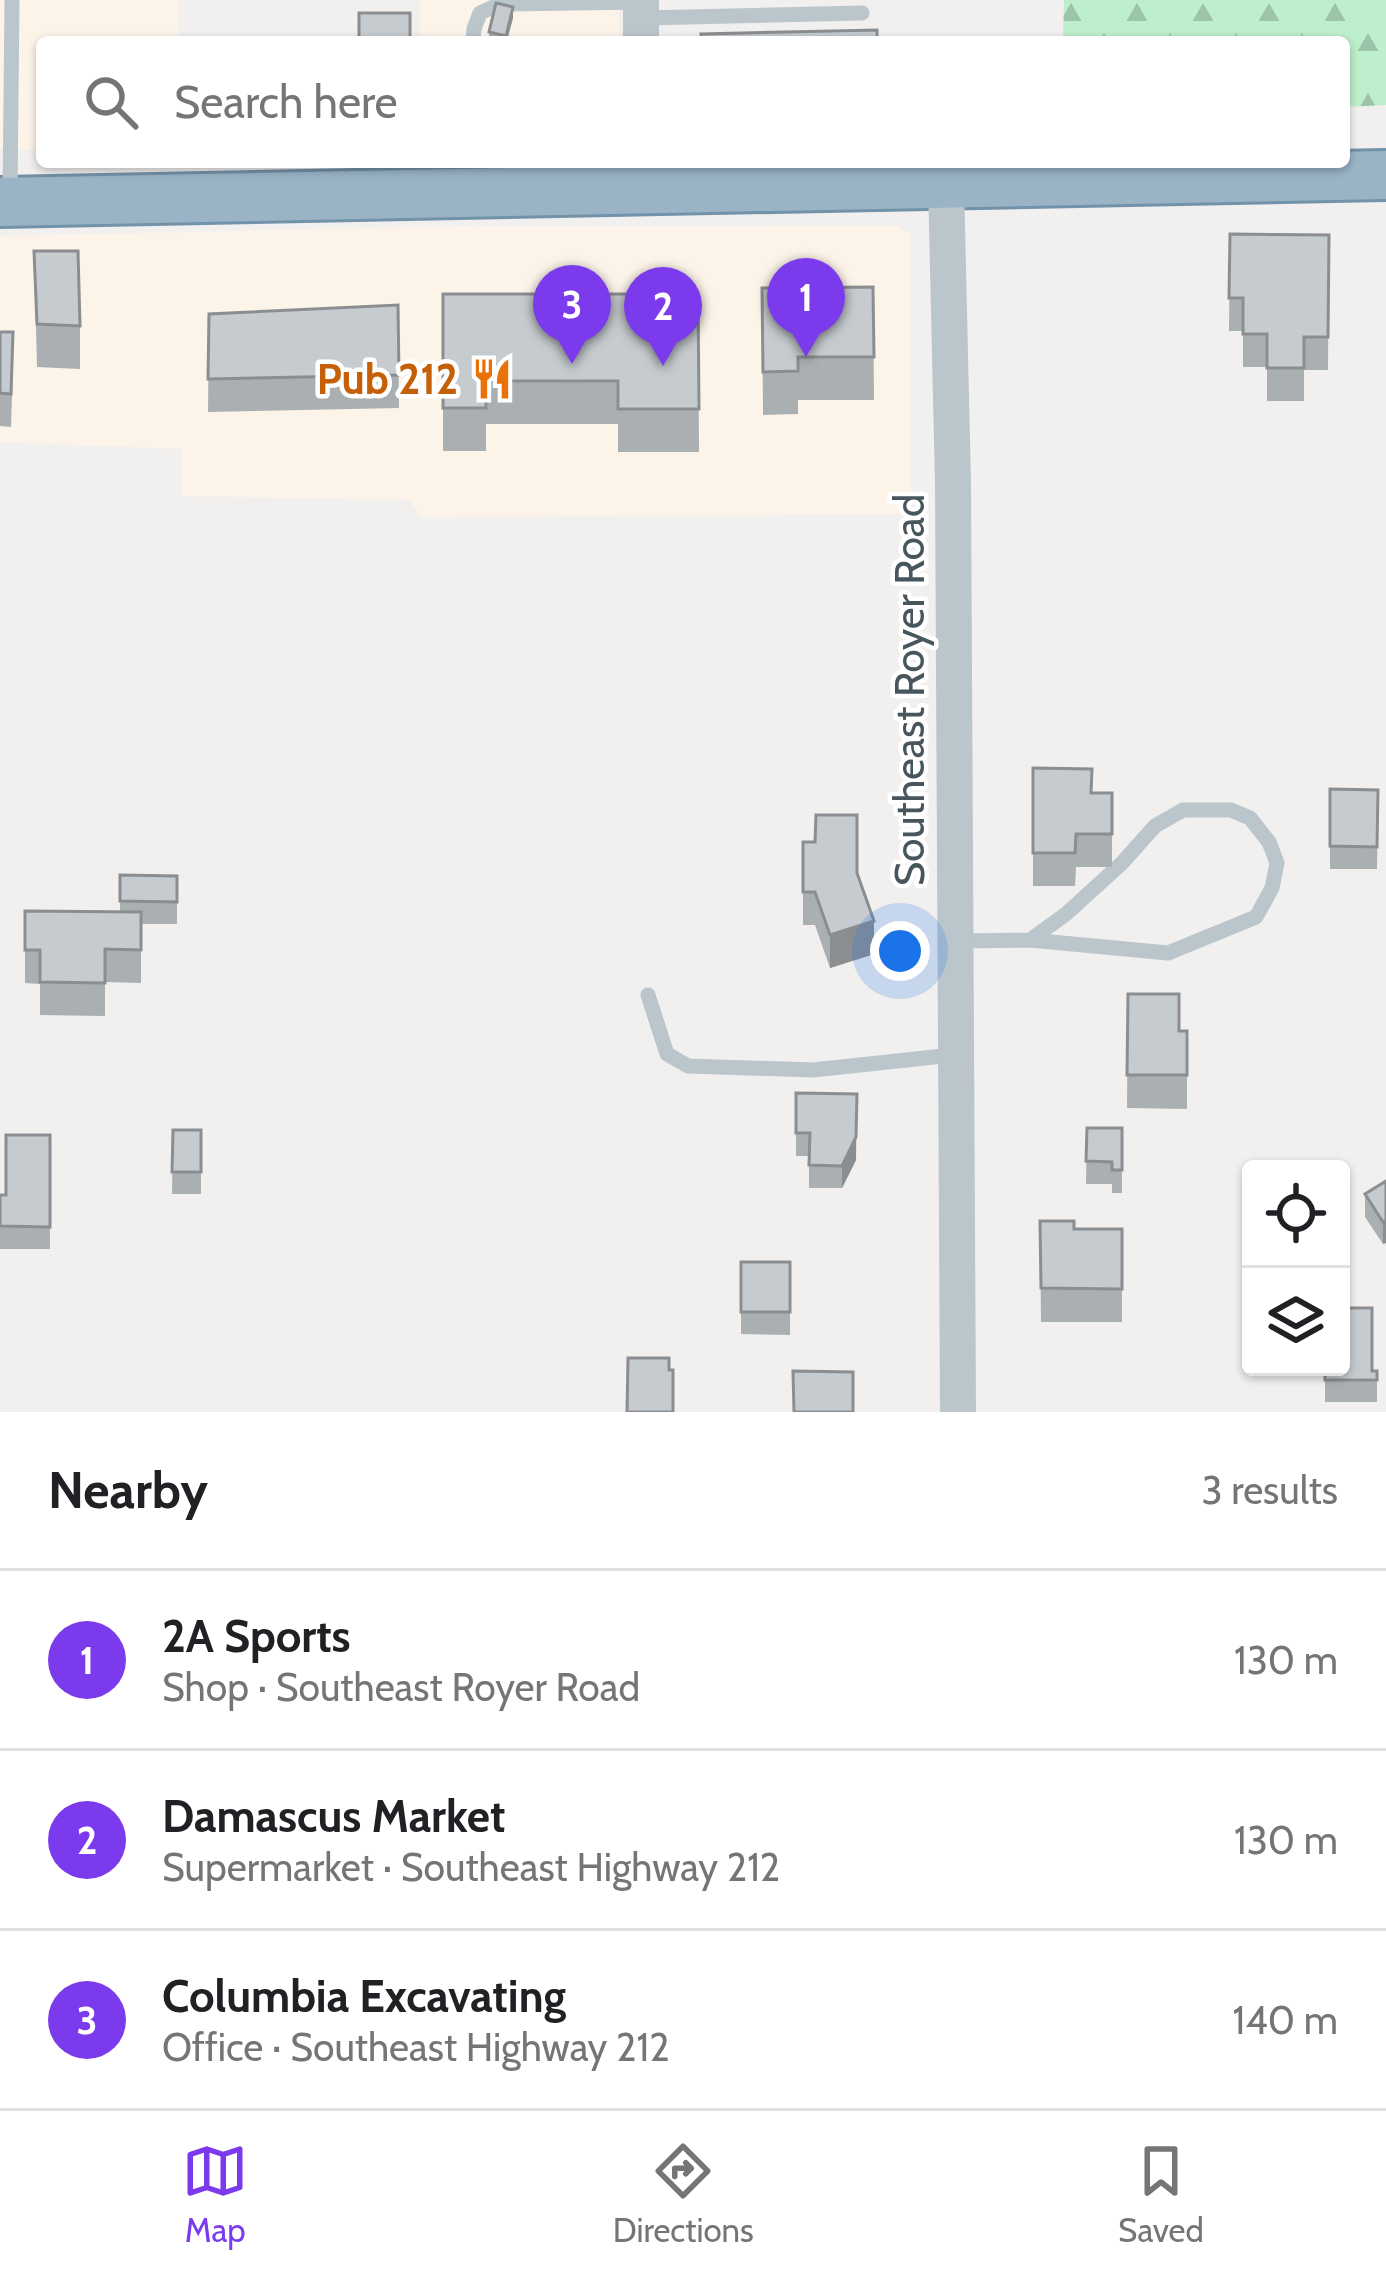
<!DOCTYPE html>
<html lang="en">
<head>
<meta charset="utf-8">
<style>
	:root { --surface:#fff; --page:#f2f2f2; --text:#202124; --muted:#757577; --line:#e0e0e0; --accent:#7c3aed }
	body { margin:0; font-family:Cabin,sans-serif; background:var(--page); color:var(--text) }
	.controls { position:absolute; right:36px; bottom:36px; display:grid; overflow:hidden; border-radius:12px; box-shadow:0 3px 9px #0004 }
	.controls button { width:108px; height:108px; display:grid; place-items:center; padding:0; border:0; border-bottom:3px solid var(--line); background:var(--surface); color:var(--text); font:60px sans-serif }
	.you { position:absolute; left:900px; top:951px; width:42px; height:42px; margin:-30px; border:9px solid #fff; border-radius:50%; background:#1a73e8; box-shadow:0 0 0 18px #1a73e833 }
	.badge { display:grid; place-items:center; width:78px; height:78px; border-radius:50%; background:var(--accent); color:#fff; font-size:39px; font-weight:700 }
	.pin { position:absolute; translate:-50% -99px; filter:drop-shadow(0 3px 6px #0008) }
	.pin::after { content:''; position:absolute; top:63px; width:42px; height:36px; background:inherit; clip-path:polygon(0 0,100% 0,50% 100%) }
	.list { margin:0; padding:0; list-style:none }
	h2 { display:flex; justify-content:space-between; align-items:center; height:156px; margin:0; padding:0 48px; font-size:51px }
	h2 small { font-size:39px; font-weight:400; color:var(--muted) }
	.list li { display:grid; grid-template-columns:78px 1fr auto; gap:36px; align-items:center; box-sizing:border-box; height:180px; padding:0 48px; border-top:3px solid var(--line) }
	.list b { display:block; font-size:45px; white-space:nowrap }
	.list p { margin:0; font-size:39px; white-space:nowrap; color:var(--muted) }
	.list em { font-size:39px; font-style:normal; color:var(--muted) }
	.icon { flex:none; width:66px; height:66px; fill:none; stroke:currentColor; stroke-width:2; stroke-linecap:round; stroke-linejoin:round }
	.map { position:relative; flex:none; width:1386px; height:1412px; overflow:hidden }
	.search { position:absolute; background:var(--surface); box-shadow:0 3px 9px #0004; left:36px; right:36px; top:36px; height:132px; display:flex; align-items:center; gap:30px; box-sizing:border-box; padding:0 42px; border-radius:12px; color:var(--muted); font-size:45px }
	.sheet { height:696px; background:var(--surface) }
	nav { display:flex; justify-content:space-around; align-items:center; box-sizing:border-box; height:168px; border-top:3px solid var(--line); background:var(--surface); font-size:33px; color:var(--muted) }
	nav a { display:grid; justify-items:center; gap:6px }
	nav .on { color:var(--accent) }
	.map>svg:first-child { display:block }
	.commercial { fill:#fcf4e9 }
	.forest { fill:url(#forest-firs) }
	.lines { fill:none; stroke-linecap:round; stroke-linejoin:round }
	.trunk-casing { stroke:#7292aa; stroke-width:54 }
	.service { stroke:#bbc5cc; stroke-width:15 }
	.tertiary { stroke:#bbc5cc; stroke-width:36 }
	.trunk { stroke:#9ab4c6; stroke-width:48 }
	.wall { fill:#aaafb2 }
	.shaded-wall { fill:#8b8e91 }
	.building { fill:#c6cbcf; stroke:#8b8e91; stroke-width:3 }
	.labels { text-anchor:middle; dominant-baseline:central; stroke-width:9; stroke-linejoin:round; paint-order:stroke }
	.food-label { font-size:42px; font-weight:bold; fill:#c56008; stroke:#fff; text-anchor:end }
	.street-label { font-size:42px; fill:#47555d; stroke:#fff }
</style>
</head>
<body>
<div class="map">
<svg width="1386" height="1412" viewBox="0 0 1386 1412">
	<defs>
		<pattern id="forest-firs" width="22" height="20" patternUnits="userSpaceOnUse" patternTransform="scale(3)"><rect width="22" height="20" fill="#bdefcc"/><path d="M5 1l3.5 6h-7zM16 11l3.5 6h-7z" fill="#9bc4a9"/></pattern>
	</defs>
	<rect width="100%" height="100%" fill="#f2efef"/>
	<path class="commercial" d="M0,0H179L178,42H42V150L0,149Z
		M420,0H619V42H420Z
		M898,226L910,234L911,246V514L421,517L409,500L182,496L181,449L0,442V236L410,227Z"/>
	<path class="forest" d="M1064,0H1386V105L1344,107V42H1063Z"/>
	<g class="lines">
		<g class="trunk-casing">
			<path id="trunk" d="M0,202L1386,175"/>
		</g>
		<path class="service" d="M644,18L862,13
			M473,42L474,29L480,13L500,4L641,2
			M10,195L12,0
			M956,941L1030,940L1066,914L1122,863L1155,826L1183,810H1231L1250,818L1269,842L1277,863L1272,888L1256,917L1168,953L1030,940
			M648,995L667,1054L688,1066L813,1070L953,1055"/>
		<path class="tertiary" d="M641,42V0
			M946,183L953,483L958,1412"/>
		<use href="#trunk" class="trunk"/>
	</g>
	<path class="wall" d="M513,18L507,42H489V32Z
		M1230,234L1329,235L1328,370H1304V401H1267V367H1243V331H1229Z
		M34,251L80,326V369L37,367Z
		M873,287L874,400H798V414L763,415L762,288Z
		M443,294H698L699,452H618V424H486V451H443Z
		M398,305L399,408L208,412L209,314Z
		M0,332L13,365L11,427L0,426Z
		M1033,768L1092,793H1112V867H1076L1075,886H1033Z
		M1330,789L1378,790L1377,869H1330Z
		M803,842L857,873L874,954L830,968L815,925H803Z
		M120,875L177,876V924H141V983L105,982V1016L40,1015V984L25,983V911L120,912Z
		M1128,994L1179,1031H1187V1109L1127,1108Z
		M796,1093L857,1094L856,1160L842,1188H809V1156H796Z
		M1087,1128H1122V1193H1112V1184H1086Z
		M173,1130H201V1194H172Z
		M50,1135V1249H0V1195H6Z
		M1386,1181V1243L1383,1244L1365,1217V1194Z
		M1040,1221L1074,1229H1122V1322H1041Z
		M741,1262H790V1335L741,1334Z
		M1325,1367L1377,1371V1402H1325Z"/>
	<path class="shaded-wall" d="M513,7V18L506,42V36Z
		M874,921V954L830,968V935Z
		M856,1137V1160L842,1188V1166Z
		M1386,1220V1243L1383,1244V1222Z"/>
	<path class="building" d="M496,3L513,7L506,36L489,32Z
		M359,13H410V42H359Z
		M877,30V42H702L701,34Z
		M1230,234L1329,235L1328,337H1304V368H1267V334H1243V298H1229Z
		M34,251H78L80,326L37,324Z
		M873,287L874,357H798V371L763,372L762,288Z
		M443,294H698L699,409H618V381H486V408H443Z
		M398,305L399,375L208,379L209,314Z
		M0,332H13L11,394L0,393Z
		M1033,768L1092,769L1091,793H1112V834H1076L1075,853H1033Z
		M1330,789L1378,790L1377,847L1330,846Z
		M816,815H857V873L874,921L830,935L815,892H803V842H815Z
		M120,875L177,876V902L120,901Z
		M25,911L141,912V950L105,949V983L40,982V950H25Z
		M1128,994H1179V1031H1187V1075H1127Z
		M796,1093L857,1094L856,1137L842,1166L809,1165L810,1133H796Z
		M1087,1128H1122V1170H1112V1162L1086,1161Z
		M173,1130H201V1172H172Z
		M6,1135H50V1227L0,1226V1195H6Z
		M1386,1181V1220L1383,1222L1365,1194Z
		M1040,1221H1074V1229H1122V1289L1041,1288Z
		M741,1262H790V1312H741Z
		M1341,1308H1372V1371H1377V1380H1325V1367H1341Z
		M628,1358H669V1370H673V1412H627Z
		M793,1371L853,1372V1412H794Z"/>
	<defs>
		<g id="restaurant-bare" transform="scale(3.24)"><path d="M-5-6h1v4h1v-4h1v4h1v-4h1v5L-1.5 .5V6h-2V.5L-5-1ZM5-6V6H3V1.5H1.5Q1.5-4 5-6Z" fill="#e8710a" stroke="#fff" stroke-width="2.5" paint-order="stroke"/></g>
	</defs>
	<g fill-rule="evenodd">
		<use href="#restaurant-bare" x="492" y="379"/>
	</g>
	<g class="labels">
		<g class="food-label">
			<text x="458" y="379">Pub 212</text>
		</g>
		<g class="street-label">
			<text transform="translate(909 690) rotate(-90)">Southeast Royer Road</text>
		</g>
	</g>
</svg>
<div class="controls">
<button><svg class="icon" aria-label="locate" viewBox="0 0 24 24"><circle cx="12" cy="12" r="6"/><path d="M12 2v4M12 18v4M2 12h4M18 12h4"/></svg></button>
<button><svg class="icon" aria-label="layers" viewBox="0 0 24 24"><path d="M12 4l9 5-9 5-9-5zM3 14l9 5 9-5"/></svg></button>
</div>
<div class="you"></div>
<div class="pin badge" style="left:806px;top:357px">1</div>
<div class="pin badge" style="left:663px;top:366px">2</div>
<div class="pin badge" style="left:572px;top:364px">3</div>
<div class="search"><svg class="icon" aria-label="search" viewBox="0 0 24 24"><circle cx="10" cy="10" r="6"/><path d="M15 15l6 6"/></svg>Search here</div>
</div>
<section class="sheet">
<h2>Nearby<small>3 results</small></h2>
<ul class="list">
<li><span class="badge">1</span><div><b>2A Sports</b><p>Shop · Southeast Royer Road</p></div><em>130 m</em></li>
<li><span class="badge">2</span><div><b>Damascus Market</b><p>Supermarket · Southeast Highway 212</p></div><em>130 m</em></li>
<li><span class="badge">3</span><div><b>Columbia Excavating</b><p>Office · Southeast Highway 212</p></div><em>140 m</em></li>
</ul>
</section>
<nav>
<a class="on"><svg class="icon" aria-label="map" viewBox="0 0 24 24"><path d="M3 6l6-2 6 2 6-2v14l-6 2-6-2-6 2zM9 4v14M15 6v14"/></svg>Map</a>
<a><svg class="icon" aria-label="directions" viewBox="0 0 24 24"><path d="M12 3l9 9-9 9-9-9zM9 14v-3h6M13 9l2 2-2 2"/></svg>Directions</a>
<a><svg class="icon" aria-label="saved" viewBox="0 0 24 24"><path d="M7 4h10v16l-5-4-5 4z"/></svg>Saved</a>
</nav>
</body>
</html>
